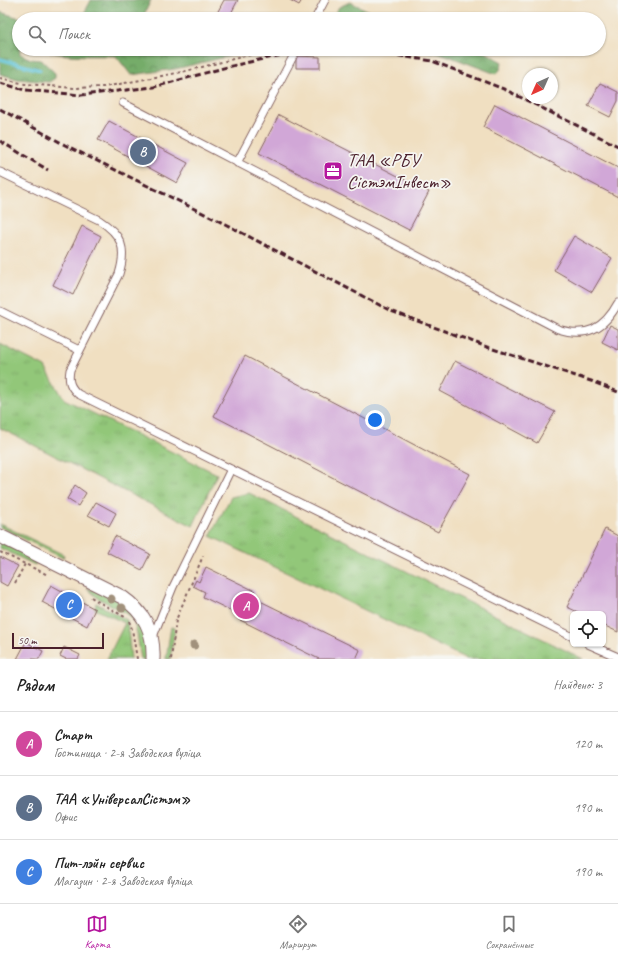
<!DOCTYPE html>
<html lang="ru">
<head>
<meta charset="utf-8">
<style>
	:root { --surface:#fff; --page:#f2f2f2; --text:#222; --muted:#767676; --line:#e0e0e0; --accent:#b5179e }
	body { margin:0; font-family:Caveat,sans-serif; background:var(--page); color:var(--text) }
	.controls { position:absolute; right:12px; bottom:12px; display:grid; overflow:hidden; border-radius:6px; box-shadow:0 1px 3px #0004 }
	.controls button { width:36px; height:36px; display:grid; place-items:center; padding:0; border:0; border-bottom:1px solid var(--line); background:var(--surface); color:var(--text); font:20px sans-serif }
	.compass { position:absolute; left:522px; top:68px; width:36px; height:36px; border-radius:50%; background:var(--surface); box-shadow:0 1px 3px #0004; rotate:225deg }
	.scale { position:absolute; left:12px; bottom:10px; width:92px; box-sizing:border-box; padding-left:4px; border:2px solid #4a1f2b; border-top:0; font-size:11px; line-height:14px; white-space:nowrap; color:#4a1f2b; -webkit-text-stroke:3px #f6f6f2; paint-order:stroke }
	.you { position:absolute; left:375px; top:420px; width:14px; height:14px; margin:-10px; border:3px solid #fff; border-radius:50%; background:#1a73e8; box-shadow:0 0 0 6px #1a73e833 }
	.badge { display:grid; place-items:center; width:26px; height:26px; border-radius:50%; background:var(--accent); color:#fff; font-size:13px; font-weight:700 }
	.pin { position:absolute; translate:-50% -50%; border:2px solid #fff; box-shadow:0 1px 4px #0006 }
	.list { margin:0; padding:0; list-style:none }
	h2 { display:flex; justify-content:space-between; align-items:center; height:52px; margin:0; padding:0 16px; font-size:17px }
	h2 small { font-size:13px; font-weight:400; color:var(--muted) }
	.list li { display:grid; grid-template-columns:26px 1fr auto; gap:12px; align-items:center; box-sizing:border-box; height:64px; padding:0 16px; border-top:1px solid var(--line) }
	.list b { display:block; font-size:15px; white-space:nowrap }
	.list p { margin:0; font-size:13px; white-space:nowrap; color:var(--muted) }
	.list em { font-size:13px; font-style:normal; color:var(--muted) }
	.icon { flex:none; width:22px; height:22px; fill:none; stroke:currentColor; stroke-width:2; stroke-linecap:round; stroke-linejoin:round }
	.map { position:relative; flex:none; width:618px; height:659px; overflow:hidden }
	.search { position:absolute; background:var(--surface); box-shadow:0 1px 3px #0004; left:12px; right:12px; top:12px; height:44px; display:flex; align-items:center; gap:10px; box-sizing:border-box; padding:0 14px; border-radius:22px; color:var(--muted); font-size:15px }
	.sheet { height:244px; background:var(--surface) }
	nav { display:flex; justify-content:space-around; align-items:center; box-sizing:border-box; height:56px; border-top:1px solid var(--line); background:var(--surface); font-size:11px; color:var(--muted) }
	nav a { display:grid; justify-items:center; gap:2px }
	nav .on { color:var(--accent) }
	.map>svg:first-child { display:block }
	.grass { fill:url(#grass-tufts); stroke:#6e7352 }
	.forest { fill:url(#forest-crowns); stroke:#60664a }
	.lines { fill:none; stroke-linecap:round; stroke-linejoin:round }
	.stream { stroke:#5ac2d7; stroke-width:3.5 }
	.building { fill:#d1a7d7 }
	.service-casing { stroke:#846260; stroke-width:9 }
	.minor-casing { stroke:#846260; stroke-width:15 }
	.path { stroke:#846260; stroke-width:2; stroke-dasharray:3 3; stroke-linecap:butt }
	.service { stroke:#fff; stroke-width:7 }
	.minor { stroke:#fff; stroke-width:13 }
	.rail { stroke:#4a1f2b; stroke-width:3; stroke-dasharray:6 3; stroke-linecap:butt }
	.tree { fill:#a1917b }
	.labels { text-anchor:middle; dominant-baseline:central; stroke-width:3.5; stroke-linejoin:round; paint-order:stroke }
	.poi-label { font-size:19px; fill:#4a1f2b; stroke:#f6f6f2; text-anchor:start }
</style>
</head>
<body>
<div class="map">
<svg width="618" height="659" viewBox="0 0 618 659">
	<defs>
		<pattern id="grass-tufts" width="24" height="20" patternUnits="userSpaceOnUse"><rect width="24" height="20" fill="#92c779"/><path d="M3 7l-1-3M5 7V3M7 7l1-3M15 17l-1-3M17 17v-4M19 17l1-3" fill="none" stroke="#7faa69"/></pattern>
		<pattern id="forest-crowns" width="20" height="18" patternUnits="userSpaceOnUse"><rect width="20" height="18" fill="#75ac69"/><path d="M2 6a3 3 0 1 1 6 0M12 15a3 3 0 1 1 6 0" fill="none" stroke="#628b57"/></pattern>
	</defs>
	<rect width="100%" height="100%" fill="#f6f6f2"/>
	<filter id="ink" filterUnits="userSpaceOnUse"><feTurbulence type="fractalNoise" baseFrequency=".025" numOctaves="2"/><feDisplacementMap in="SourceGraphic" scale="8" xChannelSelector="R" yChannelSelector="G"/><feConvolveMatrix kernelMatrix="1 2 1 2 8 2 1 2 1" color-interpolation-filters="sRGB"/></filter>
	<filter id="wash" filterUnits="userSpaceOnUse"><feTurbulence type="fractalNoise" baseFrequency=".012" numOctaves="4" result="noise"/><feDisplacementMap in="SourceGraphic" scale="16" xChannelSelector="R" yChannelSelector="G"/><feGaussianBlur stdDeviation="0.9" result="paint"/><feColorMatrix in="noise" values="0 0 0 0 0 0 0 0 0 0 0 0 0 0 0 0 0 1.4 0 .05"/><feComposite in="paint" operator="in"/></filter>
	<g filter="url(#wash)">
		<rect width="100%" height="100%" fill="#f0dfc1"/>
		<path class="grass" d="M0,344L45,367L64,399L217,474L193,526L0,428Z
			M249,493L583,659H467L210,536L231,497Z
			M0,524L64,555L63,558L0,527Z
			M0,541L37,560L35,565L0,548Z
			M87,588L111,594L143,623L150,659H141L137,633L134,622L129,615L98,598Z
			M96,603L127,620L131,659H107L125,623L95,609Z
			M171,627L175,628L170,659H166Z"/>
		<path class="forest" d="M91,0H151L142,19H79L84,14Z
			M350,2L386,19H331L339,7Z
			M0,12L23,19H19L20,54L31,59L41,60L55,73V78L49,82L18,79L0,74Z
			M45,49H127V50L151,56L184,49H260L175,69L131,75L116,56C99,55 56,58 45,49Z
			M415,49H467L487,53L502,62L500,70L496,74L443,54Z"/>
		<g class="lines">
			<path class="stream" d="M0,59L40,70"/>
		</g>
		<g id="blocks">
			<path class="building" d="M224,0H238L228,19H224L216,15Z
				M290,0H302L299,5Z
				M296,56L320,57V68H296Z
				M600,83L618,92V101L610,117L588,106Z
				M495,104L618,168V197L483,127Z
				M279,115L429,192L409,230L259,153Z
				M109,121L188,163L177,183L98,140Z
				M82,226L101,236L73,295L53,285Z
				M574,236L612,258L592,292L554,270Z
				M610,325L618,329V350L602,342Z
				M245,356L470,474L438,532L214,416Z
				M455,361L555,412L537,443L440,391Z
				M75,485L86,493L78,506L67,499Z
				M96,502L116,513L109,526L88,515Z
				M605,529L618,536V632L603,625V614H582L567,607Z
				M115,536L150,554L142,570L107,552Z
				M0,557L18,566L7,586L0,582Z
				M206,567L255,591L252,597L360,650L356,659H319L238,619L240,615L203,597L205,592L193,586L196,580L199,582Z
				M51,585L95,609L87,626L42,602Z
				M26,642L43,651L39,659H17Z
				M64,647L80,655L78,659H66L60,656Z"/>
		</g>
	</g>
	<g filter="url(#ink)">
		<use href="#blocks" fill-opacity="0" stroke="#846260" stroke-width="1"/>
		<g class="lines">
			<g class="service-casing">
				<path id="service" d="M315,19L325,0
					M123,103L558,329C586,338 604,329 618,303
					M237,163L297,49
					M0,172L99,220C122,235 127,248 119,274L70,370C68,381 70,387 78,394L573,637
					M0,311L79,350
					M152,639L173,587L231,469
					M588,644L618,657"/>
			</g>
			<g class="minor-casing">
				<path id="minor" d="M0,536L122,597C145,613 154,631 153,659"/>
			</g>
			<path class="path" d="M0,78L25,84L74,88L104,87L182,72L273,49
				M0,552L48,575
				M15,583L25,564
				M91,597L97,601L125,617
				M129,621L132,629L137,659
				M171,659L176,620L203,556"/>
			<use href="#service" class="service"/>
			<use href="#minor" class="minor"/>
			<path class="rail" d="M0,83L25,90L81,95L154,87L227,67L304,50L358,49L432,61L506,90L618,146
				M0,109L65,145L225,224L391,311L487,347L591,381L618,392
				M0,141L48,170"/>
		</g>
		<g class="tree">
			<circle cx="111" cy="599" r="4.5"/>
			<circle cx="122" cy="608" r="4.5"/>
			<circle cx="194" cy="645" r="4.5"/>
		</g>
	</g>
	<defs>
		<g id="office-square" transform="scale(1)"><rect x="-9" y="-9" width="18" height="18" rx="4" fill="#b5179e" stroke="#f6f6f2"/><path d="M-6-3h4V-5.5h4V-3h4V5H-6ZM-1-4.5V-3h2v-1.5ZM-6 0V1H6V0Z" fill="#fff"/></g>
	</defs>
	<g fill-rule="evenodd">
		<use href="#office-square" x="333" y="171"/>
	</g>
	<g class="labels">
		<g class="poi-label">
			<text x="347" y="160">ТАА «РБУ<tspan x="347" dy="22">СістэмІнвест»</tspan></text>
		</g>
	</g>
</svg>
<div class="controls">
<button><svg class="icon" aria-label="locate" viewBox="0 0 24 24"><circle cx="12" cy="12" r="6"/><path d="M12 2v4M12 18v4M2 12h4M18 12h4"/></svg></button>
</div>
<svg class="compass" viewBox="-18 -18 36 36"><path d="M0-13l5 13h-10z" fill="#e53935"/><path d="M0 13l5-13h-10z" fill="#767676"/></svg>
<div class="scale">50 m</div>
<div class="you"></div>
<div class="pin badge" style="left:246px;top:606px;background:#d1479c">A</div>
<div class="pin badge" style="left:143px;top:152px;background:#5c6f8a">B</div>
<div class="pin badge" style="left:69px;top:605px;background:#3f7fe0">C</div>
<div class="search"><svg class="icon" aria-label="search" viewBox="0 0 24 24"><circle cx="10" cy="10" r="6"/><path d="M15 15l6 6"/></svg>Поиск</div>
</div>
<section class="sheet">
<h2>Рядом<small>Найдено: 3</small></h2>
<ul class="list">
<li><span class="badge" style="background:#d1479c">A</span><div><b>Старт</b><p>Гостиница · 2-я Заводская вуліца</p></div><em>120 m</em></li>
<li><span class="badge" style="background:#5c6f8a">B</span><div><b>ТАА «УніверсалСістэм»</b><p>Офис</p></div><em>190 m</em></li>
<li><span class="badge" style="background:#3f7fe0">C</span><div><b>Пит-лэйн сервис</b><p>Магазин · 2-я Заводская вуліца</p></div><em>190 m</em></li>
</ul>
</section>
<nav>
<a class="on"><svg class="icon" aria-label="map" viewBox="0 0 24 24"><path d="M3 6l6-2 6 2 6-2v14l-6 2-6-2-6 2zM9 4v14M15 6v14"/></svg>Карта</a>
<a><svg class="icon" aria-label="directions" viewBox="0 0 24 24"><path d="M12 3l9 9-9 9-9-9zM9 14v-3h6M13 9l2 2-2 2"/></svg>Маршрут</a>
<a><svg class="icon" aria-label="saved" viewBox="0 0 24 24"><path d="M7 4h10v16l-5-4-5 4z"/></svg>Сохранённые</a>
</nav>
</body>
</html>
